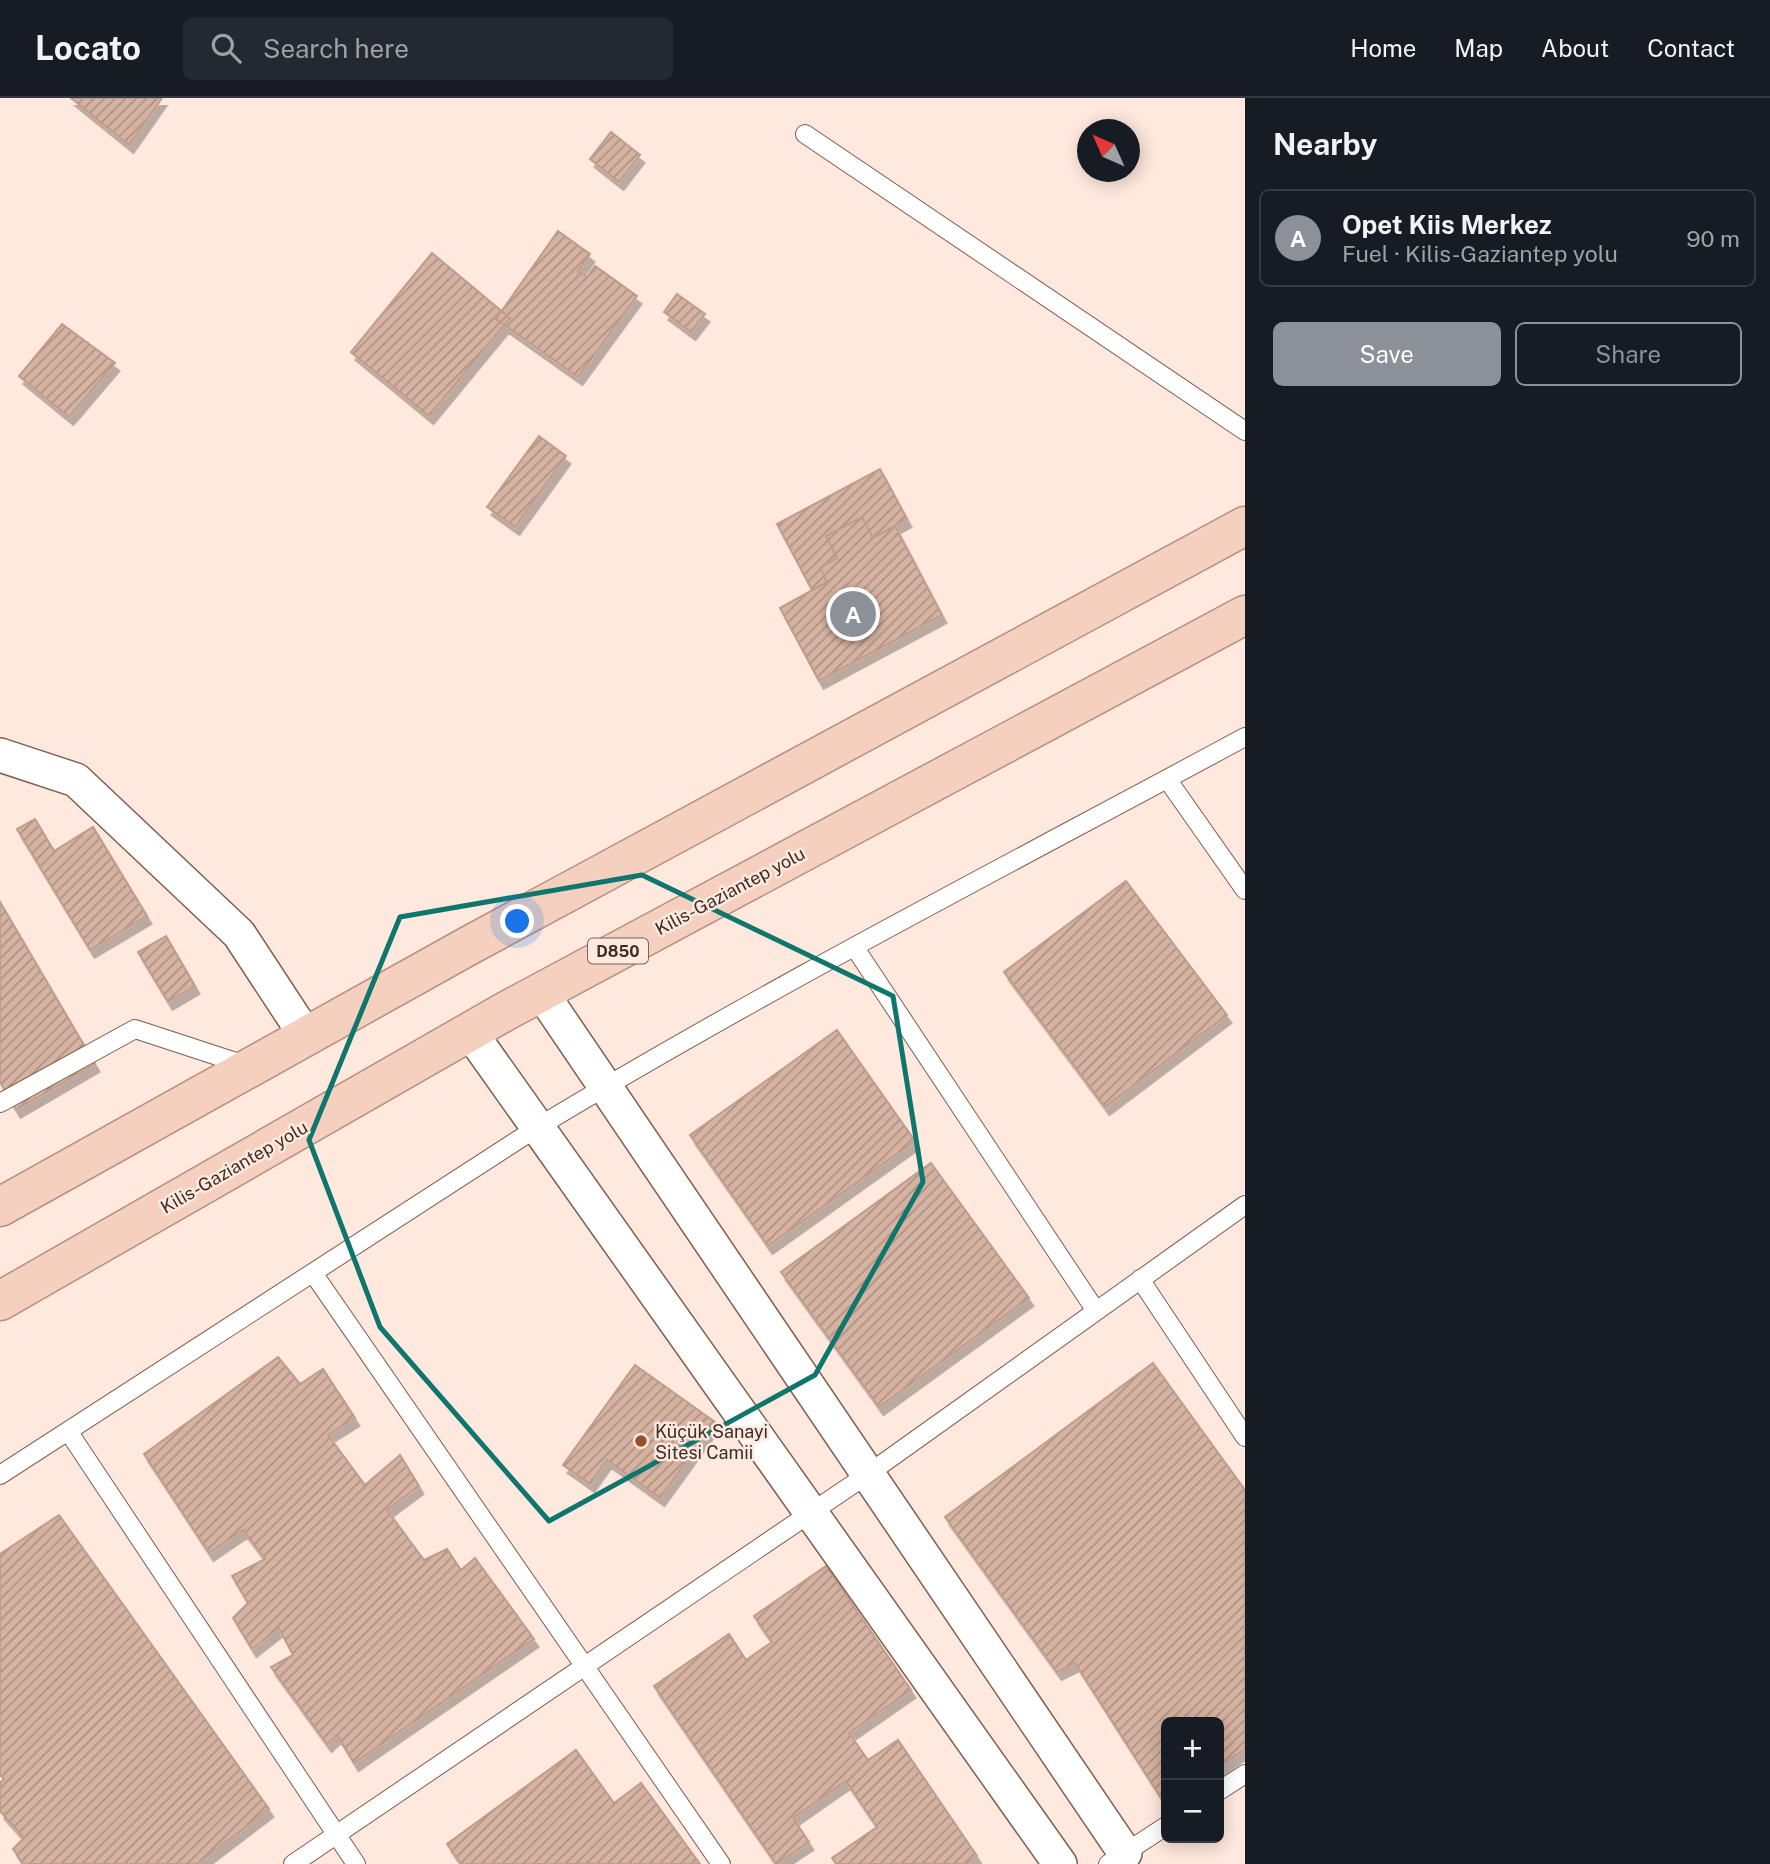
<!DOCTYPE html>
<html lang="en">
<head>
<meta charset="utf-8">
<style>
	:root { --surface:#171b24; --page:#242831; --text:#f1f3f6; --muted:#9ea1a6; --line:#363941; --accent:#8c9099 }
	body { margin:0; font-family:"Public Sans",sans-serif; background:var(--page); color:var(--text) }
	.controls { position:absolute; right:21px; bottom:21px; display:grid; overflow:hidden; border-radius:10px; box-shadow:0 4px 18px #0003 }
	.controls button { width:63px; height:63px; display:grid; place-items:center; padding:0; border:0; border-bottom:2px solid var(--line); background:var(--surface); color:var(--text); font:35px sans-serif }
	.compass { position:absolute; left:1077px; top:21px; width:63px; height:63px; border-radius:50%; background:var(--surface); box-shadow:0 4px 18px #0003; rotate:315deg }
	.you { position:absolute; left:518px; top:824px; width:24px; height:24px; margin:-18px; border:5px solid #fff; border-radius:50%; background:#1a73e8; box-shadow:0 0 0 10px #1a73e833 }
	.badge { display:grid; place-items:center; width:46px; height:46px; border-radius:50%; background:var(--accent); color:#fff; font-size:23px; font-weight:700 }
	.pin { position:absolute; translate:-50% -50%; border:4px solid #fff; box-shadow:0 2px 7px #0006 }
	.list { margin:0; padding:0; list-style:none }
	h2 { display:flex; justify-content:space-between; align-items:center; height:91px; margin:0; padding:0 28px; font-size:30px }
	h2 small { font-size:23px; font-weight:400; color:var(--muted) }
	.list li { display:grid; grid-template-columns:46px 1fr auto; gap:21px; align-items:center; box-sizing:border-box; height:98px; margin:0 14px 14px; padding:0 14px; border:2px solid var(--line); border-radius:10px }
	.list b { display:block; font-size:26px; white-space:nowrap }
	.list p { margin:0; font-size:23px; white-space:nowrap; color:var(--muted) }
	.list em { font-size:23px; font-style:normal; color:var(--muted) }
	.actions { display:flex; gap:14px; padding:21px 28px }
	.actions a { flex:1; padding:16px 0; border:2px solid var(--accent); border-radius:10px; text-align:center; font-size:24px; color:var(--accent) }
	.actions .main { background:var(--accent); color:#fff }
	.icon { flex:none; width:38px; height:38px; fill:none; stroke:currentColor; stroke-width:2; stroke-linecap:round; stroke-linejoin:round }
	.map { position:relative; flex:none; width:1245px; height:1766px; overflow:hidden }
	header { display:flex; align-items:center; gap:42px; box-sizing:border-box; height:98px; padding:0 35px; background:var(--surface); border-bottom:2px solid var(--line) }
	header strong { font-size:33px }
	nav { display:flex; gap:38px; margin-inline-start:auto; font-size:24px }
	.search { width:490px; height:63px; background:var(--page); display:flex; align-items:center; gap:18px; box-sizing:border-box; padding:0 24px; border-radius:10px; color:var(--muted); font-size:26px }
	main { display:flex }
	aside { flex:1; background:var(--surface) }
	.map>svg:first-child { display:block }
	.building { fill:url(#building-hatch); stroke:#bf9c8b; stroke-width:2; filter:url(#shadow) }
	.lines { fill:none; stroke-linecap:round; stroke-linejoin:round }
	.service-casing { stroke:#7e5e4e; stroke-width:20 }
	.minor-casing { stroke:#7e5e4e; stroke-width:36 }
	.trunk-casing { stroke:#b4907f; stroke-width:41 }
	.service { stroke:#fff; stroke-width:18 }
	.minor { stroke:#fff; stroke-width:33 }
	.trunk { stroke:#f6d0be; stroke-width:38 }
	.marked { fill:none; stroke:#0f766e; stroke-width:5; stroke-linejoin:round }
	.poi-dot { fill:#975029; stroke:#ffe8dd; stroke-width:2.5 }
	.labels { text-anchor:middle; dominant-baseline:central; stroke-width:5; stroke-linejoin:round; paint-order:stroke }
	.shield { fill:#ffe8dd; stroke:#76655e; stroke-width:2 }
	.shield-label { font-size:16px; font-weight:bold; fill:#3c2d27 }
	.street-label { font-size:18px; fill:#3c2d27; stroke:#ffe8dd }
	.poi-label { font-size:18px; fill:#3c2d27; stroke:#ffe8dd; text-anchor:start }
</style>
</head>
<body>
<header>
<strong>Locato</strong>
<div class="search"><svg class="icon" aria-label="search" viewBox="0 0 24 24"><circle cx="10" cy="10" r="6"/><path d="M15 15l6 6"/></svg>Search here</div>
<nav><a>Home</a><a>Map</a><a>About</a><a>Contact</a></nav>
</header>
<main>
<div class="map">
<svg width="1245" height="1766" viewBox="0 0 1245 1766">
	<defs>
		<pattern id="building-hatch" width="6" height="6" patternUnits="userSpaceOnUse" patternTransform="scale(1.75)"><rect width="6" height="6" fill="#d6b2a1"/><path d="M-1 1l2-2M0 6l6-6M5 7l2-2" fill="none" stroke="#af9183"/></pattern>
		<filter id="shadow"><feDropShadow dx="4.5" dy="8" stdDeviation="0" flood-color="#0004"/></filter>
	</defs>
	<rect width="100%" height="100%" fill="#ffe8dd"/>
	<path class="building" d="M71,0H162L129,47Z
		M611,34L640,57L619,84L590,61Z
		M558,133L590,156L578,173L587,179L595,168L637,198L578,279L496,221Z
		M432,155L510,220L429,318L351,254Z
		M677,196L705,216L691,234L664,214Z
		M62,226L115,265L69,319L19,278Z
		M539,338L566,358L515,429L487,409Z
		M880,371L907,421L873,440L862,419L826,438L837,460L820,470L827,484L812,492L777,426Z
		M862,419L873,440L895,428L942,517L819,583L780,510L827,484L820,470L837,460L826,438Z
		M35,721L54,753L93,729L147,818L90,852L17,731Z
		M1126,783L1227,917L1105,1009L1004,874Z
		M0,804L95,966L16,1012L0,984Z
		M166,838L195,888L168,904L138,854Z
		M837,932L915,1043L768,1148L690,1037Z
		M931,1065L1029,1200L879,1309L781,1174Z
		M278,1259L300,1286L323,1271L355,1320L328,1337L365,1387L400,1357L419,1388L387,1412L424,1462L447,1451L461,1472L475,1460L534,1541L354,1665L337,1637L327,1646L271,1569L293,1557L279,1530L252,1551L233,1520L248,1505L232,1478L265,1461L243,1432L209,1455L144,1356Z
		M1153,1265L1245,1392V1651L1219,1669V1624H1166L1165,1706L1075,1565L1057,1574L945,1419Z
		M635,1267L715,1324L660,1400L607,1362L590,1386L563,1367Z
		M59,1417L269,1711L197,1766H23L13,1751L24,1740L0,1713V1685L4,1681L0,1677V1456Z
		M826,1468L911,1592L849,1635L868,1662L898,1642L977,1758L966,1766H836L832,1760L877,1729L846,1683L793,1720L809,1744L776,1766L654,1588L729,1536L746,1562L772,1544L754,1518Z
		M576,1652L614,1705L641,1685L700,1766H461L447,1746Z"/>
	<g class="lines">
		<g class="service-casing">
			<path id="service" d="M805,36L1245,333
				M1167,681L1245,792
				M855,850L1096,1213
				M0,1005L135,931L248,968
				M313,1175L721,1766
				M1140,1181L1245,1339
				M68,1333L356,1766
				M0,1377L538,1029C768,890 1008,767 1245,639
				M1219,1693L1245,1676
				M293,1766L868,1376L1245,1107
				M1108,1766L1166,1728"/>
		</g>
		<g class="minor-casing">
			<path id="minor" d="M0,657L76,682L239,836L306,938
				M541,894L1125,1755
				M470,934L1060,1766"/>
		</g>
		<g class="trunk-casing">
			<path id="trunk" d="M0,1109L470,847L1245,428
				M0,1203L506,913L1245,517"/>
		</g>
		<use href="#service" class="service"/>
		<use href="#minor" class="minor"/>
		<use href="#trunk" class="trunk"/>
	</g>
	<path class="marked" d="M642,777L893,898L923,1084L815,1277L549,1423L380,1229L309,1042L400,819Z"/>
	<circle class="poi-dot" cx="641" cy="1343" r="7"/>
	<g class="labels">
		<rect class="shield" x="588" y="840.5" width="60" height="25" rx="5"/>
		<g class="shield-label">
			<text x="618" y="853">D850</text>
		</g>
		<g class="street-label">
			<text transform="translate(730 793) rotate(-28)">Kilis-Gaziantep yolu</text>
			<text transform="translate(234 1069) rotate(-30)">Kilis-Gaziantep yolu</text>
		</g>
		<g class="poi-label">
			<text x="655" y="1333">Küçük Sanayi<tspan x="655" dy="21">Sitesi Camii</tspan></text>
		</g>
	</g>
</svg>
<div class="controls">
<button>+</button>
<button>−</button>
</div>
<svg class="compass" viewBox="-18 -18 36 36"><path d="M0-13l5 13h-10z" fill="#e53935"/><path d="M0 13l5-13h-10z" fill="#9ea1a6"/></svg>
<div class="you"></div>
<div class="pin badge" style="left:853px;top:516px">A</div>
</div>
<aside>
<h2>Nearby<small></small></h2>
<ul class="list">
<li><span class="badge">A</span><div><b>Opet Kiis Merkez</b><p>Fuel · Kilis-Gaziantep yolu</p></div><em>90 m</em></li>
</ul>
<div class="actions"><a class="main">Save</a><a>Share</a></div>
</aside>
</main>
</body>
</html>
